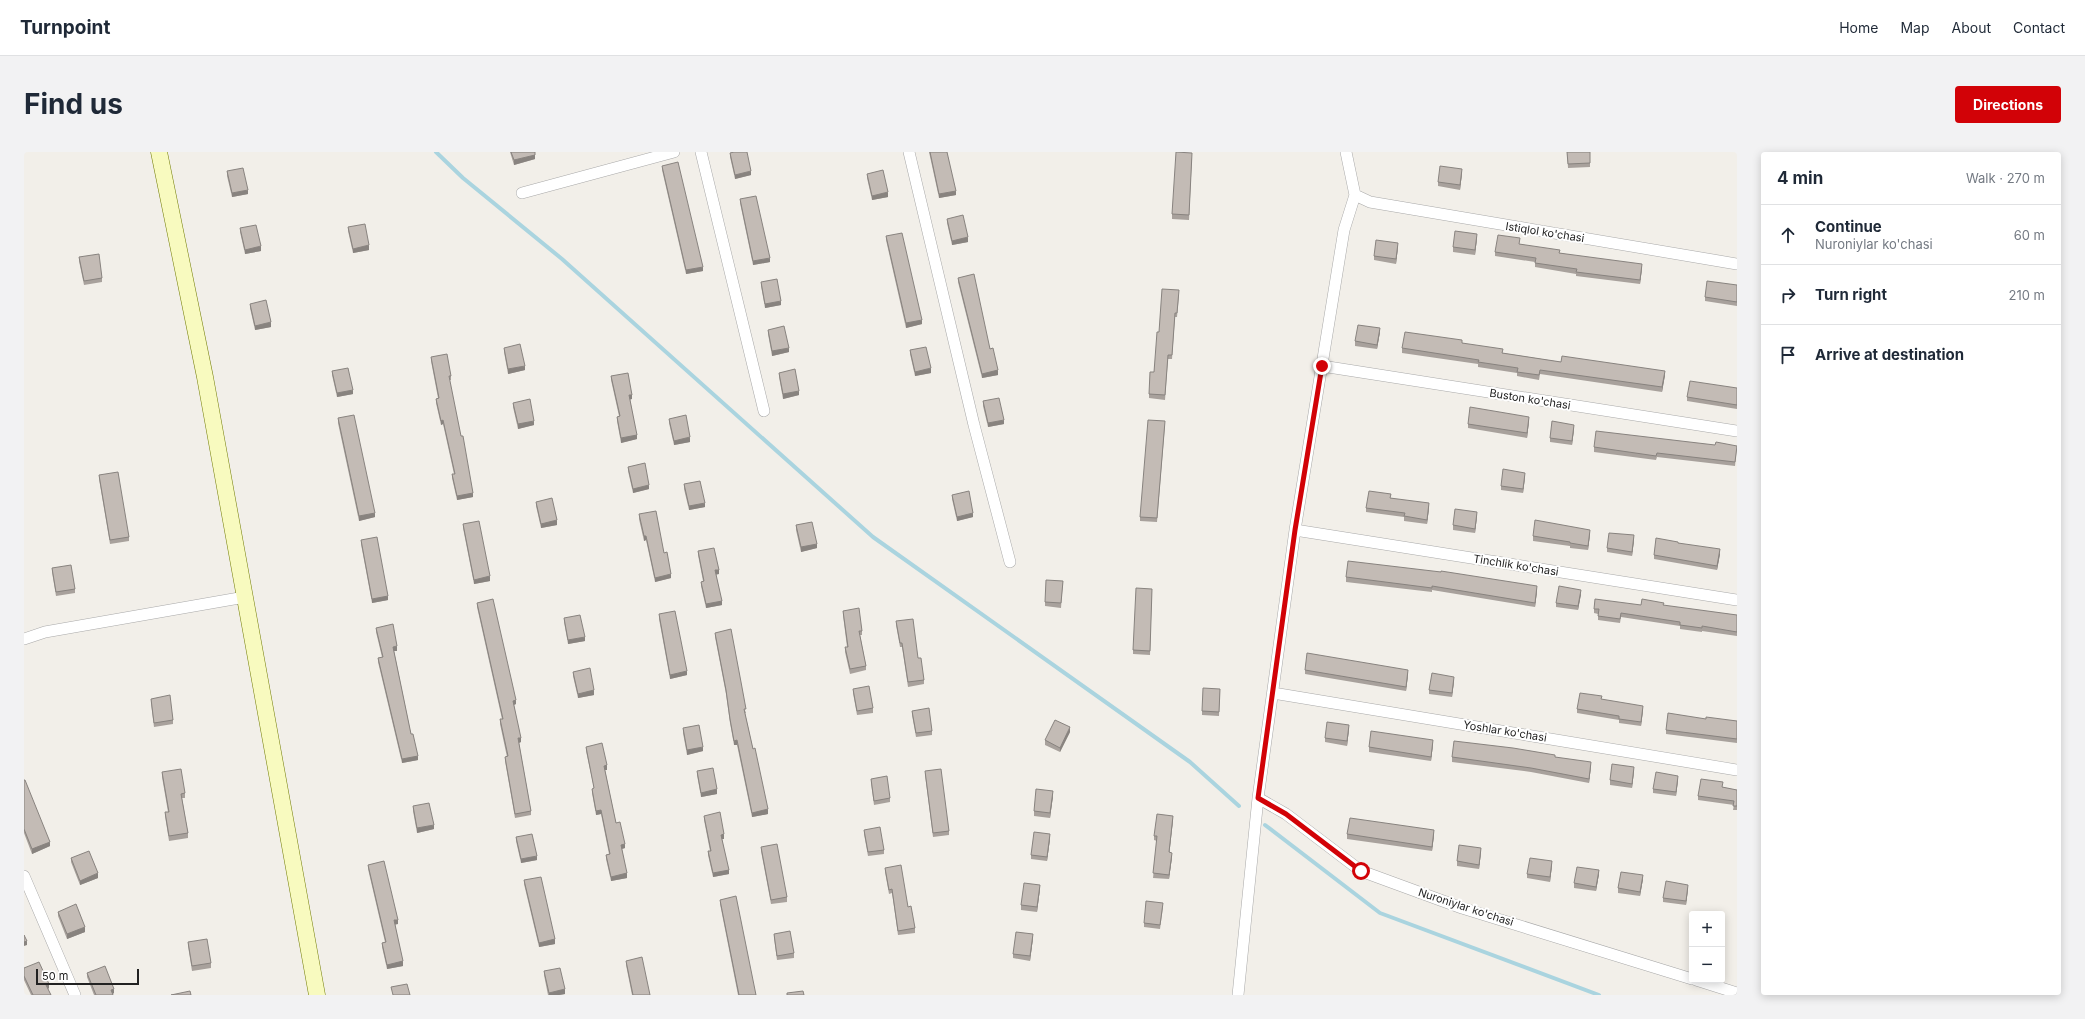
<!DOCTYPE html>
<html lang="en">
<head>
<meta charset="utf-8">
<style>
	:root { --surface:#fff; --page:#f2f2f3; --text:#1f2937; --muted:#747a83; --line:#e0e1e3; --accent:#d20207 }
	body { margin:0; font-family:Inter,sans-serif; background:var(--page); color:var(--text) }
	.controls { position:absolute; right:12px; bottom:12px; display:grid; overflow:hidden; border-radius:4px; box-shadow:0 2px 10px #0003 }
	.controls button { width:36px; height:36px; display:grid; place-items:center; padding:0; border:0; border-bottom:1px solid var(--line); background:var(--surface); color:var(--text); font:20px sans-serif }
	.scale { position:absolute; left:12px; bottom:10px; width:103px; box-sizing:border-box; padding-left:4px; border:2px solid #222; border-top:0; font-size:11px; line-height:14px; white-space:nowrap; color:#222; -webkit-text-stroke:3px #fff; paint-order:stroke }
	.stop { position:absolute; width:12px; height:12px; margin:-9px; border:3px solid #d20207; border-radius:50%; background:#fff }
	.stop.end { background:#d20207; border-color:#fff; box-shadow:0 1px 4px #0008 }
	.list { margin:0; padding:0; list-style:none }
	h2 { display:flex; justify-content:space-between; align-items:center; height:52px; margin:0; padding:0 16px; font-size:17px }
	h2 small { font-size:13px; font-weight:400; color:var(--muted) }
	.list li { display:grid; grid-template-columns:26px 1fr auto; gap:12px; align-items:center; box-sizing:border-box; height:60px; padding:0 16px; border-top:1px solid var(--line) }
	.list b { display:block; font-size:15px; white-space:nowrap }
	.list p { margin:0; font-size:13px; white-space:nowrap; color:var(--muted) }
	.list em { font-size:13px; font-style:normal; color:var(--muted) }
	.icon { flex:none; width:22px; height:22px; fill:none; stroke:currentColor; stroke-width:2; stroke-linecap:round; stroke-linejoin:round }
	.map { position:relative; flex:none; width:1713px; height:843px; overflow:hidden; border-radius:4px }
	header { display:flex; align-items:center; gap:24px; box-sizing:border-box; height:56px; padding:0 20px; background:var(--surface); border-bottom:1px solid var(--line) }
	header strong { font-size:19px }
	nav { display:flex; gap:22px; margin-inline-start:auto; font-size:14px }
	.intro { display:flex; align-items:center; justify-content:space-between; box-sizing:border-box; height:96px; padding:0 24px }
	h1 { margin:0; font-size:28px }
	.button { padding:10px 18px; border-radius:4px; background:var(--accent); color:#fff; font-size:14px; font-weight:700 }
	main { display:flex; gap:24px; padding:0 24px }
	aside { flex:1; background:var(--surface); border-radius:4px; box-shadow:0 2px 10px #0003 }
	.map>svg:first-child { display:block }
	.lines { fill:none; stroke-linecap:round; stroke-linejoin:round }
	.stream { stroke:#aad4df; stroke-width:4 }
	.street-casing { stroke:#a9a9a9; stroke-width:12 }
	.secondary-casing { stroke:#727c06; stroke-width:17 }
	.street { stroke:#fff; stroke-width:11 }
	.secondary { stroke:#f8fabf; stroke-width:16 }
	.wall { fill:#a8a19c }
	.shaded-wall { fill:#88837f }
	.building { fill:#c3bbb5; stroke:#88837f }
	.route { stroke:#d20207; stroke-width:5 }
	.labels { text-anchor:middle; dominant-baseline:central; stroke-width:4; stroke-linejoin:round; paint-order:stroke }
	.street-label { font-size:11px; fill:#222; stroke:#fff }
</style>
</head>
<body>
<header>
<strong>Turnpoint</strong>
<nav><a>Home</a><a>Map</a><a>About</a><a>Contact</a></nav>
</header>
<div class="intro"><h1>Find us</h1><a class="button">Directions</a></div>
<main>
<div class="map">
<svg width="1713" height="843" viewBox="0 0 1713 843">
	<rect width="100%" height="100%" fill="#f2efe9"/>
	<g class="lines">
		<path class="stream" d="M412,0L439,26L538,107L849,385L1166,610L1215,654
			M1241,673L1356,761L1575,843"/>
		<g class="street-casing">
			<path id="street" d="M677,0L740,259
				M885,0L950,273L986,410
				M498,41L650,0
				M1331,43L1346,50L1713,112
				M1298,214L1713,279
				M1271,378L1713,448
				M0,487L21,480L221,445
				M1249,541L1713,618
				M1234,646L1262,662L1337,719L1438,756L1668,827
				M0,724L51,843
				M1672,828L1713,841
				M1214,843L1234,646L1271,378L1320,78L1331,43L1322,0"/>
		</g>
		<g class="secondary-casing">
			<path id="secondary" d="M135,0L181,225L293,843"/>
		</g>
		<use href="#street" class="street"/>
		<use href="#secondary" class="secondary"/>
	</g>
	<path class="wall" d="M486,0H511V7L490,13Z
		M905,0H923L932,43L915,46Z
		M1543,0L1566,11V15L1544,16Z
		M706,1L727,23L711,27L706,5Z
		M1168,5L1165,68L1148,67V62Z
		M638,14L679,119L662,122L638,18Z
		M203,19L224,42L208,45L203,24Z
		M1438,21L1436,38L1414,34V30Z
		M843,22L864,45L848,48L843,26Z
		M716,47L746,110L729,113L716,51Z
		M923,67L944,90L928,93L923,71Z
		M324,75L345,98L329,101L324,79Z
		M216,76L237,99L221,102L216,80Z
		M862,84L898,172L882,176L862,88Z
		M1453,86L1451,103L1429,100V95Z
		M1496,92L1536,101L1618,116L1616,132L1552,124V122L1511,115V110L1471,104V100Z
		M1374,95L1372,112L1350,108V104Z
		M55,105L78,126V130L60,133L55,109Z
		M934,126L966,197L974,223L958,226L934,130Z
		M737,130L757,153L741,156L737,134Z
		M1713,133V154L1681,149V145Z
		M1155,143L1153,165H1151L1148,207H1144L1141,248L1125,246V242L1130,220L1135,180Z
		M226,152L247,175L231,178L226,156Z
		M744,178L765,200L748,204L744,182Z
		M1356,180L1353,197L1331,194V189Z
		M1438,191L1479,201L1537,210L1641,223L1638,240L1516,222L1515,228L1493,224V221L1454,215V212L1378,201V196Z
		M480,196L501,218L484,222L480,200Z
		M886,198L907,221L891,224L886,202Z
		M407,205L427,224V228H425L449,345L433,348L428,326V322H430L419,272L417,273L412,251V247L414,246L407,209Z
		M308,219L329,242L313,245L308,223Z
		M755,221L775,243L759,247L755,225Z
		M587,224L608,247H606L613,287L597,291L593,269V265L595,264L587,228Z
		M1713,236V257L1663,249V245Z
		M959,249L980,272L964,275L959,254Z
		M489,251L510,273L494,277L489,255Z
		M314,266L351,365L335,369L314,271Z
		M645,267L666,290L650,293L645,271Z
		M1505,269L1503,286L1444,276V272Z
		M1141,273L1133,370L1116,369V365Z
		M1550,277L1548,293L1526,290V286Z
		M1691,293L1713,294L1711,314L1633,305L1632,308L1570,300V295Z
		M604,315L625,337L609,341L604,319Z
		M75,323L105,385V389L86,392L75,327Z
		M1501,325L1499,341L1477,338V334Z
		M660,332L681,355L665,358L660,337Z
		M928,343L949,365L933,369L928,347Z
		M1367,346L1405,356L1403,372L1380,369V365L1342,360V356Z
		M512,350L533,373L517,376L512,354Z
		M615,362L647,426L631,430L622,388L620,389L615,367Z
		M1453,364L1451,381L1429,378V373Z
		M439,372L466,429L450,432L439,376Z
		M772,373L793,396L777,400L772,378Z
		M1566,382L1564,398L1546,396V394L1509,389V384Z
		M337,388L364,448L348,451L337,392Z
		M1610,388L1608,404L1583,400V396Z
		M1654,391L1696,402L1693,418L1630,407V403Z
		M674,399L695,422H692L698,453L682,456L677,434V430L679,429L674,403Z
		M28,416L51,437V441L32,444L28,420Z
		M1322,425L1513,439L1511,455L1408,438V440L1322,430Z
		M1039,429L1037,456L1021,454V450Z
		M1128,437L1126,503L1109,502V498Z
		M1557,442L1554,458L1532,455V451Z
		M453,451L492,552L490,553L497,590L495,591L507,659V663L491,666L481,609V605H483L476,572V567H478L453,455Z
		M1617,453L1640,454L1713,463V484L1678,479V480L1656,477V474L1597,465L1596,471L1574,468V462L1570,461V457Z
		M819,459L838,479V483H836L842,514V518L826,522L821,500V495H823L819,463Z
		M635,462L663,523L646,527L635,467Z
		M540,466L561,489L544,492L540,470Z
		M872,469L900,528V532L884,535L878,495H876L872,473Z
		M352,476L373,499H370L387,582L394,608L378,611L354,510V506L358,505L352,480Z
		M691,481L722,561H721L729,597L744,662L728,665L713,593H710L706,571L702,542L691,485Z
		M1281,518L1384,523L1382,539L1281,522Z
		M549,520L570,543L554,546L549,524Z
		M1430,529L1428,545L1405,542V538Z
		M829,537L849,556V561L833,563L829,541Z
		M1196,537L1195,564L1178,563V559Z
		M127,547L149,568V572L130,575L127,551Z
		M1553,557L1619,558L1617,574L1595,571V568L1553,561Z
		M888,559L908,579V583L892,585L888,563Z
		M1682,567L1713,569V591L1642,582V578Z
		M659,576L679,599L663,603L659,581Z
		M1325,577L1323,594L1301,590V586Z
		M1046,580L1036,600L1021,593V588Z
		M1409,592L1407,609L1345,600V595Z
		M562,595L583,618H581L592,671L601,696L598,697L603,726L587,729L582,707V703L585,702L577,662L572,663L568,641V637L570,636L562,599Z
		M1428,605H1531L1567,614L1565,631L1507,620L1428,610Z
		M673,619L693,642L677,645L673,623Z
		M901,619L925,679V683L909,685L901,623Z
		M1610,619L1608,636L1586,633V628Z
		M138,620L161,641V646H158L164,681V686L145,689L141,664V660H144L138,625Z
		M847,627L866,646V650L850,653L847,631Z
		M0,628L26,694L8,702L0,681Z
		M1654,628L1652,644L1629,641V637Z
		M1698,635L1713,638V658H1709L1710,653L1674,648V644Z
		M1029,644L1026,666L1010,664V659Z
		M389,654L410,677L393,681L389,659Z
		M680,664L700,687H698L705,722L689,725L684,703V699H686L680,668Z
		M1149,668L1145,700L1148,705L1145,727L1129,726L1133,689L1130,688V684Z
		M840,678L860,698V702L844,704L840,682Z
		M1323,682L1410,683L1408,699L1323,687Z
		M492,685L513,708L497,711L492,689Z
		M1026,687L1023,709L1007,707V703Z
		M737,695L763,745V750L747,752L737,699Z
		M1457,700L1455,717L1433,714V709Z
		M47,706L74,726L56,733L47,710Z
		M344,713L374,772H371L379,814L363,817L358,795V791L361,790L344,717Z
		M1528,713L1526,730L1503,726V722Z
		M861,716L884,755L891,776V781L874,783L868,741L865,742L861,720Z
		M1575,722L1572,739L1550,736V731Z
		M1619,727L1616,744L1594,741V736Z
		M500,728L531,792L515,795L500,732Z
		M1016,737L1013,760L997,758V753Z
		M1664,737L1662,753L1639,750V746Z
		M696,748L732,843H714L696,752Z
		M1139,755L1136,777L1120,775V771Z
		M34,760L61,780L43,787L34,764Z
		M750,782L770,801V806L753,808L750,786Z
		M1009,786L1006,809L989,806V802Z
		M164,790L187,811V816L168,819L164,794Z
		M602,809L626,843H608L602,813Z
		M0,816L25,836L24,837L27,843H7L0,828Z
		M520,819L541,842L535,843H524L520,823Z
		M63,821L90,841L89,842V843H70L63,825Z"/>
	<path class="shaded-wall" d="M511,3V7L490,13V8Z
		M1438,17V21L1436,38V33Z
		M727,19V23L711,27V23Z
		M224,38V42L208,45V41Z
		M932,39V43L915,46V42Z
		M864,40V45L848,48V44Z
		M1453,82V86L1451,103V98Z
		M944,85V90L928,93V89Z
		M1374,91V95L1372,112V107Z
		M345,93V98L329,101V97Z
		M237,94V99L221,102V98Z
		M746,106V110L729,113V109Z
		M1618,112V116L1616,132V128Z
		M679,115V119L662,122V118Z
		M757,149V153L741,156V152Z
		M898,168V172L882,176V171Z
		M247,170V175L231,178V174Z
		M1356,176V180L1353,197V193Z
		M765,196V200L748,204V199Z
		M501,214V218L484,222V217Z
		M907,216V221L891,224V220Z
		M974,218V223L958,226V222Z
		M1641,219V223L1638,240V235Z
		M329,238V242L313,245V241Z
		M775,239V243L759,247V242Z
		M605,243H608V247L605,248Z
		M1505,265V269L1503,286V281Z
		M419,268V272L417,273V269Z
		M980,268V272L964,275V271Z
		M510,269V273L494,277V272Z
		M1550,273V277L1548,293V289Z
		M613,283V287L597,291V286Z
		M666,285V290L650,293V289Z
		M1501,321V325L1499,341V337Z
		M625,333V337L609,341V337Z
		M449,341V345L433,348V344Z
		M681,351V355L665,358V354Z
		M1405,351V356L1403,372V368Z
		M1453,360V364L1451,381V377Z
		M351,361V365L335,369V364Z
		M949,361V365L933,369V365Z
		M533,368V373L517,376V372Z
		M1566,378V382L1564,398V394Z
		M1610,383V388L1608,404V400Z
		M620,384H622V388L620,389Z
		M793,392V396L777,400V395Z
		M1696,397V402L1693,418V414Z
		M691,418H695V422L691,423Z
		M647,422V426L631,430V426Z
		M466,424V429L450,432V428Z
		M1513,434V439L1511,455V451Z
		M1557,438V442L1554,458V454Z
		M364,444V448L348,451V447Z
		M698,449V453L682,456V452Z
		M561,485V489L544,492V488Z
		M373,494V499H369V495Z
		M1384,518V523L1382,539V535Z
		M663,519V523L646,527V523Z
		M1430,525V529L1428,545V541Z
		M570,538V543L554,546V542Z
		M492,548V552L489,553V549Z
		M1619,554V558L1617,574V570Z
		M1325,573V577L1323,594V589Z
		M1046,575V580L1036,600V596Z
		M494,586H497V590L494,591Z
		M713,588V593H710V589Z
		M1409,588V592L1407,609V605Z
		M679,595V599L663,603V598Z
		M394,604V608L378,611V607Z
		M1567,610V614L1565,631V627Z
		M583,613V618H580V614Z
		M1610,615V619L1608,636V632Z
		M1654,624V628L1652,644V640Z
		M693,637V642L677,645V641Z
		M1029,639V644L1026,666V661Z
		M744,657V662L728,665V661Z
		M577,658V662L572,663V659Z
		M1149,664V668L1145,705V700Z
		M410,673V677L393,681V676Z
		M1410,678V683L1408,699V695Z
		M700,682V687H697V683Z
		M1026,682V687L1023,709V705Z
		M26,690V694L8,702V697Z
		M601,692V696L597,697V693Z
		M1457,696V700L1455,717V713Z
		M1148,701V705L1145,727V723Z
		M513,704V708L497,711V707Z
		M1528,709V713L1526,730V725Z
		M705,718V722L689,725V721Z
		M1575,718V722L1572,739V735Z
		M74,721V726L56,733V729Z
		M603,721V726L587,729V725Z
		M1619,723V727L1616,744V740Z
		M1016,733V737L1013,760V755Z
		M1664,733V737L1662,753V749Z
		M370,768H374V772L370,773Z
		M61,775V780L43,787V782Z
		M1009,782V786L1006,809V804Z
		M531,787V792L515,795V791Z
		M3,789V793L0,794V790Z
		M379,809V814L363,817V813Z
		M25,832V836L22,838V833Z
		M90,837V841L87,842V838Z
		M541,837V842L535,843H525V841Z"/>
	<path class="building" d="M487,0H511V3L490,8Z
		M710,0H723L727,19L711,23L706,1Z
		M906,0H923L932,39L915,42Z
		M1152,0L1168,1L1165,63L1148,62Z
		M1543,0H1566V11L1544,12Z
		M654,10L679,115L662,118L638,14Z
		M1416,14L1438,17L1436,33L1414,30Z
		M219,16L224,38L208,41L203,19Z
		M859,18L864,40L848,44L843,22Z
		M732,44L746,106L729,109L716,47Z
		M939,63L944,85L928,89L923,67Z
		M341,72L345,93L329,97L324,75Z
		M232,73L237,94L221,98L216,76Z
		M1431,79L1453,82L1451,98L1429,95Z
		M878,81L898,168L882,171L862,84Z
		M1474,83L1496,86L1495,92L1536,98L1535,101L1618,112L1616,128L1552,120L1553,117L1511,111L1512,106L1471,100Z
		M1352,88L1374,91L1372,107L1350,104Z
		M75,102L78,126L60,129L55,105Z
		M950,122L966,197L969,196L974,218L958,222L934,126Z
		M753,127L757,149L741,152L737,130Z
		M1683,129L1713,133V150L1681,145Z
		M1138,137L1155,138L1153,161H1151L1148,203H1144L1141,243L1125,242L1126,220H1130L1133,180H1135Z
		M242,148L247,170L231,174L226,152Z
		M1334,173L1356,176L1353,193L1331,189Z
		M760,174L765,196L748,199L744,178Z
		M1381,180L1438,188V191L1479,197L1478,201L1537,210L1538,204L1641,219L1638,235L1516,218L1515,223L1493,220L1494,216L1454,210L1455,208L1378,196Z
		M496,192L501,214L484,217L480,196Z
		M902,195L907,216L891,220L886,198Z
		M423,202L427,224H425L437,284H439L449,341L433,344L428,322H431L419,268L417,269L412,247L415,246L407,205Z
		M324,216L329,238L313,241L308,219Z
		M771,217L775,239L759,242L755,221Z
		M604,221L608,243H605L613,283L597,286L593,265L596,264L587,224Z
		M1666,229L1713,236V253L1663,245Z
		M975,246L980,268L964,271L959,249Z
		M506,247L510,269L494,272L489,251Z
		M1446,255L1505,265L1503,281L1444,272Z
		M330,263L351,361L335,364L314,266Z
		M662,263L666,285L650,289L645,267Z
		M1124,268L1141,269L1133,366L1116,365Z
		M1528,269L1550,273L1548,289L1526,286Z
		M1572,279L1691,293L1692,290L1713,294L1711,310L1633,301L1632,304L1570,295Z
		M621,311L625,333L609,337L604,315Z
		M1479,317L1501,321L1499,337L1477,334Z
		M94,320L105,385L86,388L75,323Z
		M676,329L681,351L665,354L660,332Z
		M945,339L949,361L933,365L928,343Z
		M1345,339L1367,342L1366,346L1405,351L1403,368L1380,364L1381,361L1342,356Z
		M528,346L533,368L517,372L512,350Z
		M1431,357L1453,360L1451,377L1429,373Z
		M632,359L640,401L643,400L647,422L631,426L622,384H620L615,362Z
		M1511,368L1566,378L1564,394L1546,391V390L1509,384Z
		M455,369L466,424L450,428L439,372Z
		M788,370L793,392L777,395L772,373Z
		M1585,381L1610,383L1608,400L1583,396Z
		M353,385L364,444L348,447L337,388Z
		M1632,386L1654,390V391L1696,397L1693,414L1630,403Z
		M690,396L695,418H691L698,449L682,452L677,430L680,429L674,399Z
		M1324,409L1417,420V419L1513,434L1511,451L1408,434V436L1322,425Z
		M47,413L51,437L32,440L28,416Z
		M1022,428L1039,429L1037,451L1021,450Z
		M1535,434L1557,438L1554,454L1532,451Z
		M1112,436L1128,437L1126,499L1109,498Z
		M469,447L492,548L489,549L497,586H494L507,659L491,662L481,605L484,604L476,567H479L453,451Z
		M1571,447L1617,453L1618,447L1640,451L1639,453L1713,463V480L1678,474V476L1656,473V470L1597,461L1596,467L1574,464L1575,457H1570Z
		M835,456L838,479H835L842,514L826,517L821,495H824L819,459Z
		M651,459L663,519L646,523L635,462Z
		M556,463L561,485L544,488L540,466Z
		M889,467L894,506H897L900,528L884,530L878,491H876L872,469Z
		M369,472L373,494L369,495L387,582H389L394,604L378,607L354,506L359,505L352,476Z
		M707,477L717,530L722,557H720L729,597L731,596L744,657L728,661L713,588L710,589L706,567L702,538L691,481Z
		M1283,501L1384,518L1382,535L1281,518Z
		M566,516L570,538L554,542L549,520Z
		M1408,521L1430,525L1428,541L1405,538Z
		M845,534L849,556L833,559L829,537Z
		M1179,536L1196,537L1195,560L1178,559Z
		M1556,541L1578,544L1577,547L1619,554L1617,570L1595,567V564L1553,557Z
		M146,543L149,568L130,571L127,547Z
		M905,556L908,579L892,581L888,559Z
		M1644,561L1682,567V565L1713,569V587L1642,578Z
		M1031,568L1046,575L1036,596L1021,588Z
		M1303,570L1325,573L1323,589L1301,586Z
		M675,573L679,595L663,598L659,576Z
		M1347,579L1409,588L1407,605L1345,595Z
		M1430,589L1489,596L1531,603V605L1567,610L1565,627L1507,616L1428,605Z
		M578,591L583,613L580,614L592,671L596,670L601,692L597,693L603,721L587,725L582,703L586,702L577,658L572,659L568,637L570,636L562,595Z
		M1588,612L1610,615L1608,632L1586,628Z
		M689,616L693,637L677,641L673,619Z
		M157,617L161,641L157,642L164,681L145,684L141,660H145L138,620Z
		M917,617L925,679L909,681L901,619Z
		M1632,620L1654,624L1652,640L1629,637Z
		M863,624L866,646L850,649L847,627Z
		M1677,627L1699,630L1698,635L1713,638V654H1709L1710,649L1674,644Z
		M0,628H1L26,690L8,697L0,677Z
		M1012,637L1029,639L1026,661L1010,659Z
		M405,651L410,673L393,676L389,654Z
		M696,660L700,682L697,683L705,718L689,721L684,699H687L680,664Z
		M1133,662L1149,664L1145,700L1148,701L1145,723L1129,721L1133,684H1130Z
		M1326,666L1410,678L1408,695L1323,682Z
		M856,675L860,698L844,700L840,678Z
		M1010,680L1026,682L1023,705L1007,703Z
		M508,682L513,704L497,707L492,685Z
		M753,692L763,745L747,748L737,695Z
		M1435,693L1457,696L1455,713L1433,709Z
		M65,699L74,721L56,729L47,706Z
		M1506,706L1528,709L1526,725L1503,722Z
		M360,709L374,768H370L379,809L363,813L358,791L362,790L344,713Z
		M877,713L884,755L887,754L891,776L874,779L868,737L865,738L861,716Z
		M1553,715L1575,718L1572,735L1550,731Z
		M1597,720L1619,723L1616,740L1594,736Z
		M517,725L531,787L515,791L500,728Z
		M1642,729L1664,733L1662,749L1639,746Z
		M1000,731L1016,733L1013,755L997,753Z
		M712,744L732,843H715L696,748Z
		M1122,749L1139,751L1136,773L1120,771Z
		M52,752L61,775L43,782L34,760Z
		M766,779L770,801L753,804L750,782Z
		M992,780L1009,782L1006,804L989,802Z
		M0,783L3,789L0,790Z
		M183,787L187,811L168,814L164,790Z
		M618,805L626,843H609L602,809Z
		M15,810L25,832L22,833L27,843H9L0,824V816Z
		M81,814L90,837L87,838L89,843H72L63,821Z
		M536,816L541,837L525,841L520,819Z
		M383,832L386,843H369L367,835Z
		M166,839L167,843H147Z
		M779,839L780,843H763V841Z"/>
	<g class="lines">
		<path class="route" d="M1298,214L1271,378L1234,646L1262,662L1337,719"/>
	</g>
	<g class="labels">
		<g class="street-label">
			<text transform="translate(1521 80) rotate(9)">Istiqlol ko'chasi</text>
			<text transform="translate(1506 247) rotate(9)">Buston ko'chasi</text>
			<text transform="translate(1492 413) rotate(9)">Tinchlik ko'chasi</text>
			<text transform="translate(1481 579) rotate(9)">Yoshlar ko'chasi</text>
			<text transform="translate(1442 755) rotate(18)">Nuroniylar ko'chasi</text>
		</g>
	</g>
</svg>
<div class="controls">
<button>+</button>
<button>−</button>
</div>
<div class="scale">50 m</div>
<div class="stop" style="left:1337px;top:719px"></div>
<div class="stop end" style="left:1298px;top:214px"></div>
</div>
<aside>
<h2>4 min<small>Walk · 270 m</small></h2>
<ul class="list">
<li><svg class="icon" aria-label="ahead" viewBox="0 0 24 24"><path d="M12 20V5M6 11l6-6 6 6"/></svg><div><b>Continue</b><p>Nuroniylar ko'chasi</p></div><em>60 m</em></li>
<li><svg class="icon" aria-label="right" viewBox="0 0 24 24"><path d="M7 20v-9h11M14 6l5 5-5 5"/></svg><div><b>Turn right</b></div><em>210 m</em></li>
<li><svg class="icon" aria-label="arrive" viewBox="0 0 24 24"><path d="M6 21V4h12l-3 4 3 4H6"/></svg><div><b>Arrive at destination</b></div></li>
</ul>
</aside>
</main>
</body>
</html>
